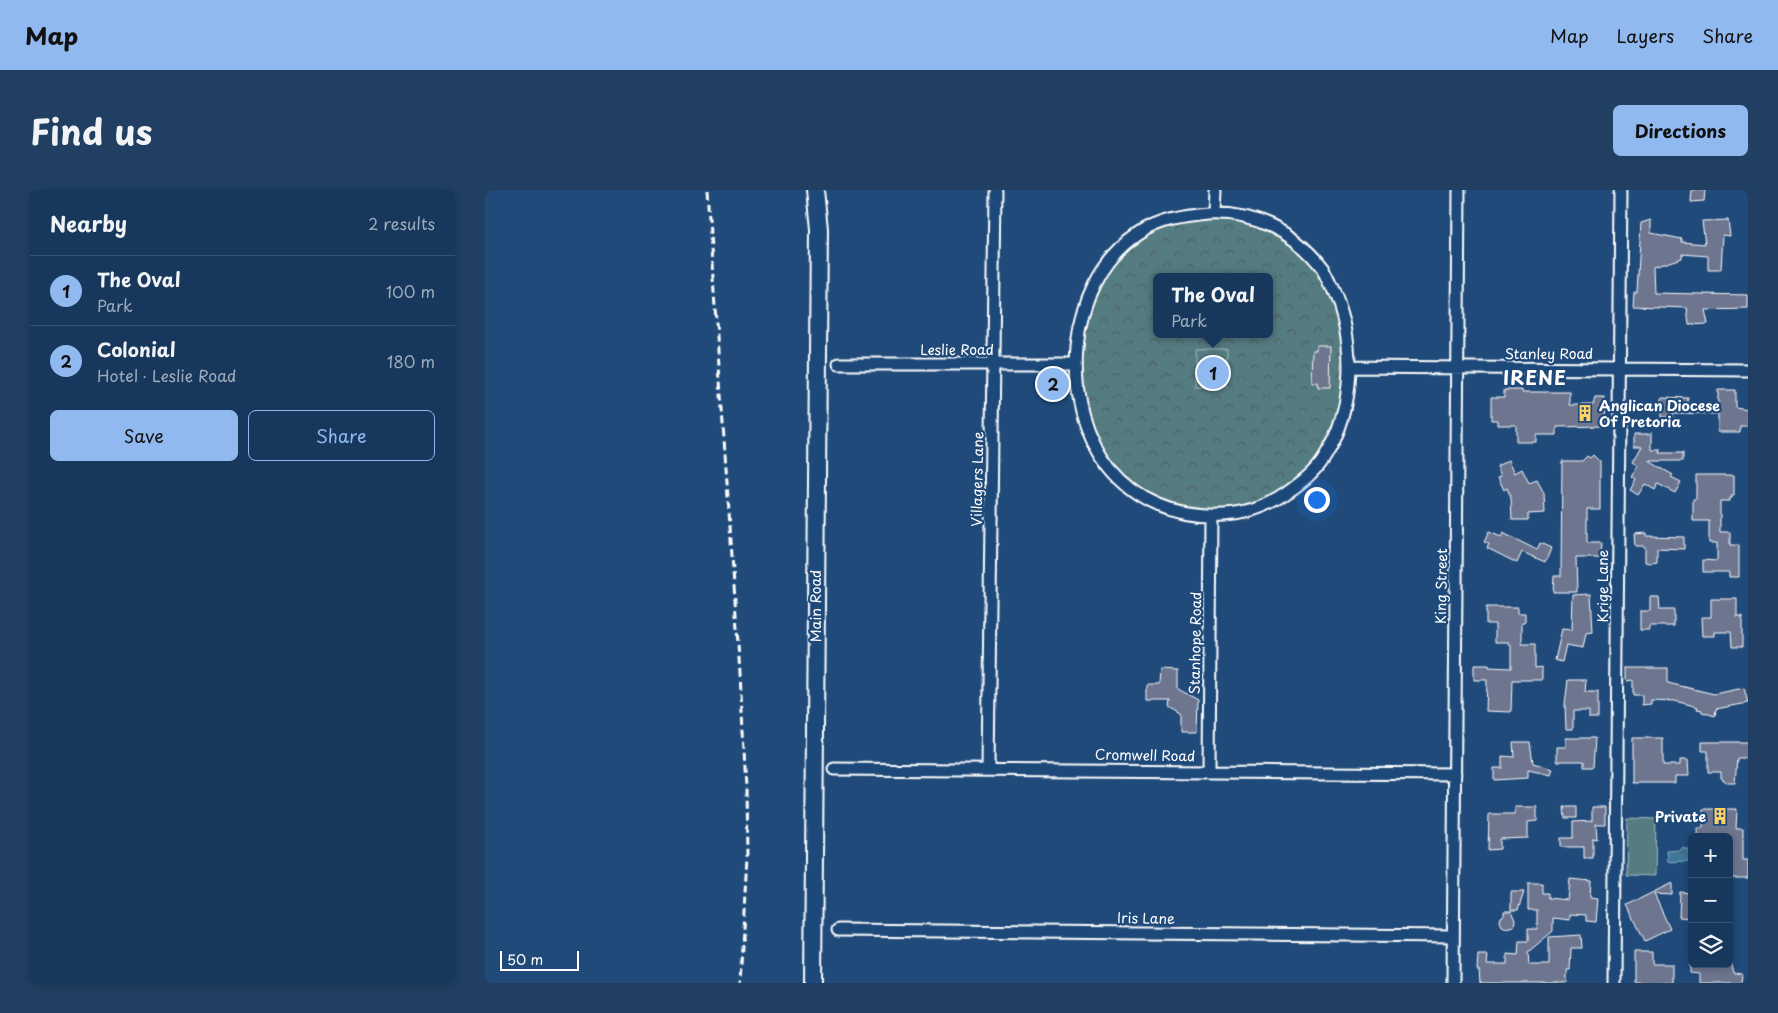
<!DOCTYPE html>
<html lang="en">
<head>
<meta charset="utf-8">
<style>
	:root { --surface:#17385c; --page:#203f62; --text:#f1f3f6; --muted:#9eacbb; --line:#365272; --accent:#90b9f0 }
	body { margin:0; font-family:"Playpen Sans",sans-serif; background:var(--page); color:var(--text) }
	.controls { position:absolute; right:15px; bottom:15px; display:grid; overflow:hidden; border-radius:8px; box-shadow:0 2px 8px #0003 }
	.controls button { width:45px; height:45px; display:grid; place-items:center; padding:0; border:0; border-bottom:1px solid var(--line); background:var(--surface); color:var(--text); font:25px sans-serif }
	.scale { position:absolute; left:15px; bottom:12px; width:79px; box-sizing:border-box; padding-left:5px; border:2px solid #fff; border-top:0; font-size:14px; line-height:18px; white-space:nowrap; color:#fff; -webkit-text-stroke:4px #1f4a7a; paint-order:stroke }
	.you { position:absolute; left:831px; top:309px; width:18px; height:18px; margin:-12px; border:4px solid #fff; border-radius:50%; background:#1a73e8; box-shadow:0 0 0 8px #1a73e833 }
	.badge { display:grid; place-items:center; width:32px; height:32px; border-radius:50%; background:var(--accent); color:#111; font-size:16px; font-weight:700 }
	.pin { position:absolute; translate:-50% -50%; border:2px solid #fff; box-shadow:0 1px 5px #0006 }
	.popup { position:absolute; left:668px; top:83px; width:120px; height:65px; box-sizing:border-box; display:grid; place-content:center; border-radius:8px; background:var(--surface); filter:drop-shadow(0 1px 4px #0005); font-size:16px; white-space:nowrap; color:var(--muted) }
	.popup b { font-size:19px; color:var(--text) }
	.popup::after { content:''; position:absolute; left:50%; top:100%; margin-left:-10px; border:10px solid transparent; border-top-color:var(--surface) }
	.list { margin:0; padding:0; list-style:none }
	h2 { display:flex; justify-content:space-between; align-items:center; height:65px; margin:0; padding:0 20px; font-size:21px }
	h2 small { font-size:16px; font-weight:400; color:var(--muted) }
	.list li { display:grid; grid-template-columns:32px 1fr auto; gap:15px; align-items:center; box-sizing:border-box; height:70px; padding:0 20px; border-top:1px solid var(--line) }
	.list b { display:block; font-size:19px; white-space:nowrap }
	.list p { margin:0; font-size:16px; white-space:nowrap; color:var(--muted) }
	.list em { font-size:16px; font-style:normal; color:var(--muted) }
	.actions { display:flex; gap:10px; padding:15px 20px }
	.actions a { flex:1; padding:11px 0; border:1px solid var(--accent); border-radius:8px; text-align:center; font-size:18px; color:var(--accent) }
	.actions .main { background:var(--accent); color:#111 }
	.icon { flex:none; width:28px; height:28px; fill:none; stroke:currentColor; stroke-width:2; stroke-linecap:round; stroke-linejoin:round }
	.map { position:relative; flex:none; width:1263px; height:793px; overflow:hidden; border-radius:8px }
	header { display:flex; align-items:center; gap:30px; box-sizing:border-box; height:70px; padding:0 25px; background:var(--accent); color:#111 }
	header strong { font-size:24px }
	nav { display:flex; gap:28px; margin-inline-start:auto; font-size:18px }
	.intro { display:flex; align-items:center; justify-content:space-between; box-sizing:border-box; height:120px; padding:0 30px }
	h1 { margin:0; font-size:35px }
	.button { padding:12px 22px; border-radius:8px; background:var(--accent); color:#111; font-size:18px; font-weight:700 }
	main { display:flex; gap:30px; padding:0 30px }
	aside { flex:1; background:var(--surface); border-radius:8px; box-shadow:0 2px 8px #0003 }
	.map>svg:first-child { display:block }
	.park { fill:url(#park-crowns); stroke:#aabdc0; fill-rule:evenodd }
	.pitch { fill:#547b81; stroke:#aabdc0 }
	.water { fill:url(#water-ripples); stroke:#8cadc2 }
	.building { fill:#6d748f; stroke:#fff }
	.lines { fill:none; stroke-linecap:round; stroke-linejoin:round }
	.minor-casing { stroke:#fff; stroke-width:15 }
	.secondary-casing { stroke:#fff; stroke-width:20 }
	.minor { stroke:#1f4a7a; stroke-width:11 }
	.secondary { stroke:#1f4a7a; stroke-width:16 }
	.rail { stroke:#fff; stroke-width:3; stroke-dasharray:8 4; stroke-linecap:butt }
	.labels { text-anchor:middle; dominant-baseline:central; stroke-width:4.5; stroke-linejoin:round; paint-order:stroke }
	.street-label { font-size:14px; fill:#fff; stroke:#1f4a7a }
	.poi-label { font-size:14px; font-weight:bold; fill:#fff; stroke:#1f4a7a; text-anchor:start }
	.district-label { font-size:19px; font-weight:bold; letter-spacing:1px; fill:#fff; stroke:#1f4a7a }
</style>
</head>
<body>
<header>
<strong>Map</strong>
<nav><a>Map</a><a>Layers</a><a>Share</a></nav>
</header>
<div class="intro"><h1>Find us</h1><a class="button">Directions</a></div>
<main>
<aside>
<h2>Nearby<small>2 results</small></h2>
<ul class="list">
<li><span class="badge">1</span><div><b>The Oval</b><p>Park</p></div><em>100 m</em></li>
<li><span class="badge">2</span><div><b>Colonial</b><p>Hotel · Leslie Road</p></div><em>180 m</em></li>
</ul>
<div class="actions"><a class="main">Save</a><a>Share</a></div>
</aside>
<div class="map">
<svg width="1263" height="793" viewBox="0 0 1263 793">
	<defs>
		<pattern id="park-crowns" width="20" height="18" patternUnits="userSpaceOnUse" patternTransform="scale(1.25)"><rect width="20" height="18" fill="#547b81"/><path d="M2 6a3 3 0 1 1 6 0M12 15a3 3 0 1 1 6 0" fill="none" stroke="#506164"/></pattern>
		<pattern id="water-ripples" width="26" height="14" patternUnits="userSpaceOnUse" patternTransform="scale(1.25)"><rect width="26" height="14" fill="#3f769a"/><path d="M2 4q2-2 4 0t4 0M15 11q2-2 4 0t4 0" fill="none" stroke="#465f6f"/></pattern>
	</defs>
	<rect width="100%" height="100%" fill="#1f4a7a"/>
	<filter id="ink" filterUnits="userSpaceOnUse"><feTurbulence type="fractalNoise" baseFrequency=".02" numOctaves="2"/><feDisplacementMap in="SourceGraphic" scale="10" xChannelSelector="R" yChannelSelector="G"/><feConvolveMatrix kernelMatrix="1 2 1 2 8 2 1 2 1" color-interpolation-filters="sRGB"/></filter>
	<g filter="url(#ink)">
		<path class="park" d="M759,26L816,53L858,122L862,201L838,271L789,307L759,317L726,321L692,315L660,302L636,284L614,257L604,231L596,195L597,135L608,99L653,44L690,28ZM672,87H784V144H672Z"/>
		<path class="pitch" d="M710,159H742V197L710,196Z
			M1142,628L1171,629L1170,686L1141,685Z"/>
		<path class="water" d="M1198,657L1204,660L1205,671L1183,672L1182,661L1195,660Z"/>
		<path class="building" d="M1207,0H1220L1219,11L1206,12Z
			M1166,30V43L1197,49V52L1220,54L1217,31L1243,30L1245,46L1238,45L1236,80H1223V66L1197,64V68L1168,77L1169,103L1263,105V119L1220,120L1223,134L1204,135L1202,118L1148,116L1149,102H1152L1156,33Z
			M832,156H846L845,198H833V193H827L828,161H832Z
			M1019,200H1037V202H1085V215H1108L1110,208H1120L1119,236L1072,237V245H1051V252H1031V235H1013V230H1006V207H1019Z
			M1233,200H1250V217L1263,219V236H1255V242H1233V224L1188,223V227H1177V207L1203,208V215H1233Z
			M1167,241V260H1176L1175,263H1198V271H1164L1188,285L1186,287L1196,292L1190,303L1173,294L1170,300L1160,294L1153,305L1145,300L1151,290L1147,287L1154,276L1148,272L1157,256H1149V244H1165Z
			M1108,265L1115,272V319H1102V353H1116L1115,368H1091L1092,402H1068L1069,386H1076L1077,271H1097L1102,266L1105,268Z
			M1024,270L1030,283L1037,279L1044,293L1052,290L1059,303L1060,323L1043,324V330H1027L1026,308L1022,298L1019,300L1013,287L1016,286L1012,276Z
			M1211,285H1249V305H1247V308H1245V311H1235V342H1245V355H1254V387H1244V382H1218V370L1232,371V353H1224V331H1208V309H1211Z
			M1004,342L1016,347L1018,343L1052,360L1055,353L1066,358L1063,366L1060,372L1037,362L1032,373L1002,358L1004,354L999,352Z
			M1161,343V346L1199,347V359L1172,358V372L1166,373L1160,372V357L1158,356H1150L1149,344Z
			M1106,404L1108,442L1101,443L1098,458L1081,455L1077,472L1070,470L1077,439L1087,440L1088,405Z
			M1165,407H1174L1175,420H1189V436H1164V440H1155V421H1165Z
			M1226,409H1252V427H1257V457H1247L1246,442H1230V446H1217L1216,427H1226Z
			M1001,417H1033V423H1040V432H1037V454H1050V478L1057,477V490H1027L1026,522L1001,521L1002,490H989V475H1004V477L1026,478V455H1024V452H1010V434H1001Z
			M1142,478H1183V493L1229,504L1259,498L1263,513L1231,519L1230,526L1217,522V520L1212,519L1213,517L1190,511L1166,510V514L1157,515V505H1148V490L1142,491Z
			M675,480L693,481V499L713,510L712,542H696V524L684,517L685,511H662V495H674Z
			M1083,490H1101L1100,502H1113V528H1104V521H1088V539H1081L1080,514Z
			M1081,548H1110L1108,577H1099V571H1072V557H1081Z
			M1147,548H1178V575H1195V570H1203L1204,586H1190V593H1147Z
			M1028,552H1045L1048,573L1068,579L1066,585L1043,580V588L1009,590V578H1017V566L1029,567Z
			M1217,552H1263V568H1252L1250,593H1243L1236,588V582H1223V561H1217Z
			M1030,617H1052V631L1043,632V648L1015,649V659L1003,660L1004,624H1030Z
			M1079,617H1091V628H1080Z
			M1107,617H1120V634H1111L1112,649L1108,648V668H1099V657H1076V648H1088V632L1107,631Z
			M1218,619H1252L1251,638H1258V670H1263V688H1244V647H1213V638H1218Z
			M1085,689L1106,691L1105,707L1113,708L1111,732L1101,731V725L1085,724V730L1068,728V741L1043,762L1044,775H1064V747L1096,745L1097,758H1086L1085,780H1082V793H995L994,780H992L993,765H1003L1002,774H1022V764L1033,765L1034,751H1043V739H1052V720H1043V693H1057V703H1063V708L1083,710Z
			M1187,693V705L1169,704L1185,739L1160,751L1142,715Z
			M1026,702H1039L1033,720H1026Z
			M1195,702L1205,703L1204,728L1194,727Z
			M1019,721H1026L1030,730L1029,736L1021,738L1017,736L1015,731L1016,727L1019,725Z
			M1149,762H1167V774H1187V793L1149,792Z
			M1205,774H1246L1248,783L1257,784L1256,793H1214V784L1205,783Z"/>
		<g class="lines">
			<g class="minor-casing">
				<path id="minor" d="M729,23L730,0
					M723,24C768,22 811,42 838,79C842,85 845,93 848,99C871,151 870,218 839,267C830,282 817,292 803,302C785,315 762,324 739,325C639,331 584,251 592,157C596,113 614,70 653,44C673,30 698,26 723,24Z
					M354,174H591
					M864,177L1263,180
					M349,579L970,584
					M503,579L510,0
					M724,581L726,326
					M353,740L968,746
					M968,793L974,0
					M1129,793L1136,0"/>
			</g>
			<g class="secondary-casing">
				<path id="secondary" d="M328,793L334,39L330,0"/>
			</g>
			<use href="#minor" class="minor"/>
			<use href="#secondary" class="secondary"/>
			<path class="rail" d="M222,0L255,483L261,598L262,667L255,793"/>
		</g>
	</g>
	<defs>
		<g id="building-bare" transform="scale(1.35)"><path d="M-4-6H4V6H1V3H-1V6H-4ZM-2.5-4.3h1.7v1.8h-1.7ZM.8-4.3h1.7v1.8H.8ZM-2.5-1h1.7V.8h-1.7ZM.8-1h1.7V.8H.8Z" fill="#ffd166" stroke="#1f4a7a" stroke-width="2.5" paint-order="stroke"/></g>
	</defs>
	<g fill-rule="evenodd">
		<use href="#building-bare" x="1100" y="223"/>
		<use href="#building-bare" x="1235" y="626"/>
	</g>
	<g class="labels">
		<g class="street-label">
			<text x="472" y="159">Leslie Road</text>
			<text x="1064" y="163">Stanley Road</text>
			<text transform="translate(492 289) rotate(-89)">Villagers Lane</text>
			<text transform="translate(956 396) rotate(-89)">King Street</text>
			<text transform="translate(1117 396) rotate(-90)">Krige Lane</text>
			<text transform="translate(330 416) rotate(-90)">Main Road</text>
			<text transform="translate(710 453) rotate(-89)">Stanhope Road</text>
			<text transform="translate(660 565) rotate(1)">Cromwell Road</text>
			<text transform="translate(661 728) rotate(1)">Iris Lane</text>
		</g>
		<g class="poi-label">
			<text x="1114" y="215">Anglican Diocese<tspan x="1114" dy="16">Of Pretoria</tspan></text>
			<text x="1221" y="626" text-anchor="end">Private</text>
		</g>
		<g class="district-label">
			<text x="1050" y="187">IRENE</text>
		</g>
	</g>
</svg>
<div class="controls">
<button>+</button>
<button>−</button>
<button><svg class="icon" aria-label="layers" viewBox="0 0 24 24"><path d="M12 4l9 5-9 5-9-5zM3 14l9 5 9-5"/></svg></button>
</div>
<div class="scale">50 m</div>
<div class="you"></div>
<div class="pin badge" style="left:728px;top:183px">1</div>
<div class="popup"><b>The Oval</b>Park</div>
<div class="pin badge" style="left:568px;top:194px">2</div>
</div>
</main>
</body>
</html>
